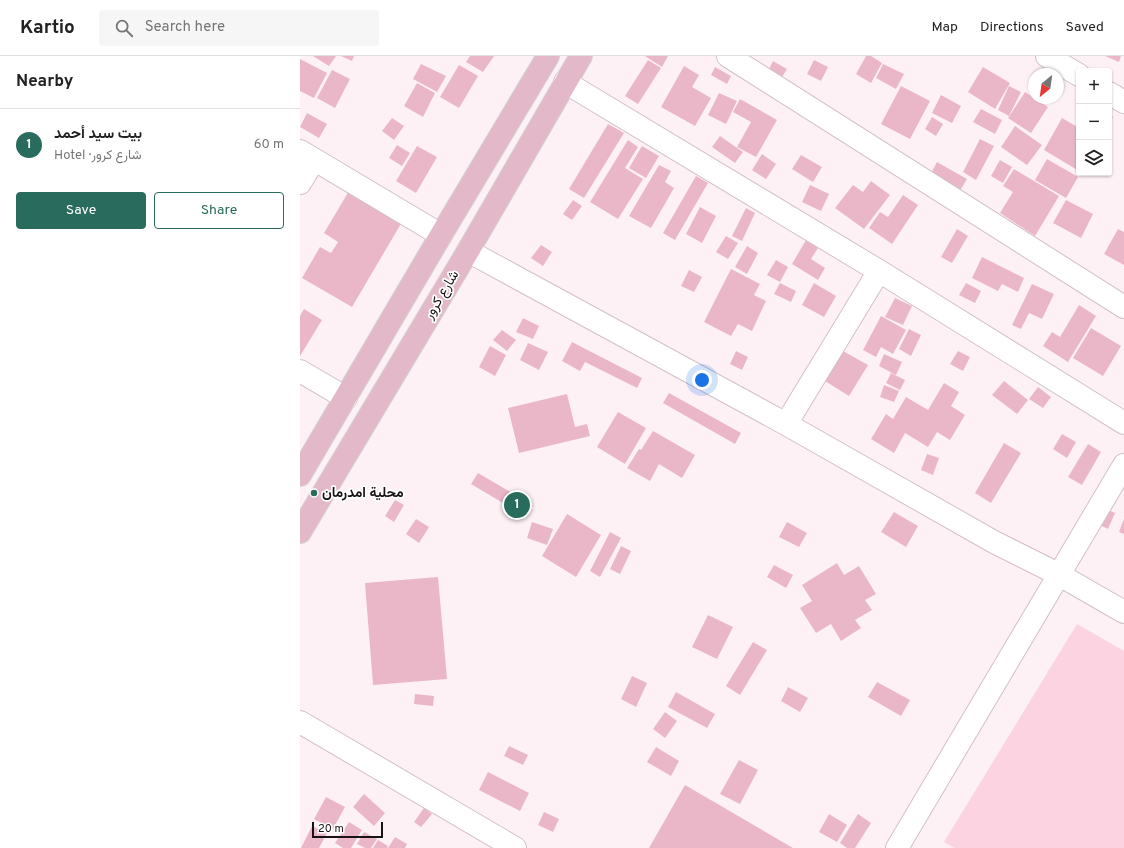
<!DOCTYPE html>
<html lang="en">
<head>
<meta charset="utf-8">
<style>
	:root { --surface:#fff; --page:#f6f6f6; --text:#222; --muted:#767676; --line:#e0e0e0; --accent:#296c5d }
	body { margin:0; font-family:Overpass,Vazirmatn,sans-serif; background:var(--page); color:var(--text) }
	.controls { position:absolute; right:12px; top:12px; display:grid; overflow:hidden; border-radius:4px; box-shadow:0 1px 3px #0004 }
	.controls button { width:36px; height:36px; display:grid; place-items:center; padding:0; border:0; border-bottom:1px solid var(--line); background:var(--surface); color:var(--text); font:20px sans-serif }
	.compass { position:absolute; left:728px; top:12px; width:36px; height:36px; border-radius:50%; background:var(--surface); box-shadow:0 1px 3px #0004; rotate:209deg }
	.scale { position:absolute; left:12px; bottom:10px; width:71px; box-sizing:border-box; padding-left:4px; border:2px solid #181214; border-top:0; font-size:11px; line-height:14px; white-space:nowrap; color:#181214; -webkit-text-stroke:3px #fff; paint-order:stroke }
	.you { position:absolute; left:402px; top:324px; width:14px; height:14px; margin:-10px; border:3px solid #fff; border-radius:50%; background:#1a73e8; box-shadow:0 0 0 6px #1a73e833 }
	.badge { display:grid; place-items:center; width:26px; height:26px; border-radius:50%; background:var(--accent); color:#fff; font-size:13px; font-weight:700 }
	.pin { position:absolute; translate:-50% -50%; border:2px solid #fff; box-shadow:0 1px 4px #0006 }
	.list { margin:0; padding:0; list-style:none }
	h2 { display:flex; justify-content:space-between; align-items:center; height:52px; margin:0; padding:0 16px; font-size:17px }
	h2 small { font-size:13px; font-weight:400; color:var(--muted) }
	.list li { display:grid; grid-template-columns:26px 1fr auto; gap:12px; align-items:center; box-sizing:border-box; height:72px; padding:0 16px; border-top:1px solid var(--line) }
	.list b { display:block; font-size:15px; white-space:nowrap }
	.list p { margin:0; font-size:13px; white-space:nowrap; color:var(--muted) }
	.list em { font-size:13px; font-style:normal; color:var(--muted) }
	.actions { display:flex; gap:8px; padding:12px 16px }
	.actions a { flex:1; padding:9px 0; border:1px solid var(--accent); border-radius:4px; text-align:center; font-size:14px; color:var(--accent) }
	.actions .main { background:var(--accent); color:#fff }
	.icon { flex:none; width:22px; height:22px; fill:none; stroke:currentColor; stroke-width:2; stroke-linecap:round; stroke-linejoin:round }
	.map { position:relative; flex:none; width:824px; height:792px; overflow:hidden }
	header { display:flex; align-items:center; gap:24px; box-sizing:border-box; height:56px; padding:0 20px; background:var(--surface); border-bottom:1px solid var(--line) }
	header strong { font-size:19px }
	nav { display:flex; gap:22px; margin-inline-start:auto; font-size:14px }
	.search { width:280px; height:36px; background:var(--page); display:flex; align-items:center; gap:10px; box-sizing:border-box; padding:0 14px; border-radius:4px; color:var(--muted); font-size:15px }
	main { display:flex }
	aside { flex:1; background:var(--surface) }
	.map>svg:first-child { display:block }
	.green { fill:#fbd3e1 }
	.building { fill:#eab7c9 }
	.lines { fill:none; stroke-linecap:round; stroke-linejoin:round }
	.minor-casing { stroke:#d1c1c6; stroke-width:24 }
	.major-casing { stroke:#d5d4d5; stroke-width:24 }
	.minor { stroke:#fff; stroke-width:22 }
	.major { stroke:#e3b9c9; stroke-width:22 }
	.poi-dot { fill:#296c5d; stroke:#fff; stroke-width:1.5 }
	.labels { text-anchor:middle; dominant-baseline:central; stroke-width:3.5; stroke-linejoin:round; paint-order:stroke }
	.street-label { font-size:14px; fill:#181214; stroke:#fff }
	.poi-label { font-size:14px; font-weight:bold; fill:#181214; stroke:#fff; text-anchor:start }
</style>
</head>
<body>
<header>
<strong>Kartio</strong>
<div class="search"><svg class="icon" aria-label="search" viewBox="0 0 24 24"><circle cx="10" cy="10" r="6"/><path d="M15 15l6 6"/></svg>Search here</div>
<nav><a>Map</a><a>Directions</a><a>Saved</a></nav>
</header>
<main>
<aside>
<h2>Nearby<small></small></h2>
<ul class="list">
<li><span class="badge">1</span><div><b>بيت سيد أحمد</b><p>Hotel · شارع كرور</p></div><em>60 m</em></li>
</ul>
<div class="actions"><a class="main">Save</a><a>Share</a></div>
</aside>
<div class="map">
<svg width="824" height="792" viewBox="0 0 824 792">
	<rect width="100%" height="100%" fill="#fef1f5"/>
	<path class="green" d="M777,568L824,595V792H654L644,786Z"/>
	<path class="building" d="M13,0H36L29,10Z
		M41,0H54L52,5Z
		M170,0H194L183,16L166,6Z
		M345,0H368L362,11Z
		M566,0H571L582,7L571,27L556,18Z
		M805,0H821L819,6Z
		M0,3L27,17L14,42L0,35Z
		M348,4L361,12L338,48L325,40Z
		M514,4L528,11L521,25L507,18Z
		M473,5L487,13L479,26L466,19Z
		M121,8L146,20L137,36L113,23Z
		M583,8L604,18L596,33L576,22Z
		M159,9L178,20L159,52L140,41Z
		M384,10L399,19L392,31L411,42L395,70L361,51Z
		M415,11L431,20L427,28L411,19Z
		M683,11L710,27L695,53L668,36Z
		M32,14L50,23L35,52L17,42Z
		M117,27L135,37L123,61L104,50Z
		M601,30L630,45L610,83L581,68Z
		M709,30L721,36L709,60L698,54Z
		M725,36L748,51L731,77L708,62Z
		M419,37L437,45L426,68L408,59Z
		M641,39L661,50L652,67L632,57Z
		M440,43L477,64L456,101L437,91L451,66L433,56Z
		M681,53L702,64L695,78L673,66Z
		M7,57L27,68L19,82L0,71Z
		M809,59L813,61L809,69Z
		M632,61L643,68L636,80L625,73Z
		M92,62L104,70L94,84L82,75Z
		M762,62L779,72V115L744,94Z
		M308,68L324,77L284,142L269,133Z
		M715,70L742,89L727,109L701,91Z
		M420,80L443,96L435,107L412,91Z
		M680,83L694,90L676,124L663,116Z
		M328,84L338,91L325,112L343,123L318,163L290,146Z
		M97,89L110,97L102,110L89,102Z
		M117,90L137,101L116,137L96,125Z
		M342,90L359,100L346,122L329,112Z
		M462,98L476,108L466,123L452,114Z
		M501,99L522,111L513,126L492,113Z
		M747,103L778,121L766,142L735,124Z
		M700,104L712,111L703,127L691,120Z
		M637,106L667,123L658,138L629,121Z
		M359,109L371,115L365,126L374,132L351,172L329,160Z
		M714,113L759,140L735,180L700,157L713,136L703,130Z
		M396,120L408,127L375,184L363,177Z
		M571,125L590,139L564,173L535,152L553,129L563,136Z
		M510,129L529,138L521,155L502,146Z
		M49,135L102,166L52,251L2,222L20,191L31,197L38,186L24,177Z
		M603,139L618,149L592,188L569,172L580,156L588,161Z
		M273,144L282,150L272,164L263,158Z
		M766,144L793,158L781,182L753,167Z
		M400,151L416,160L402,187L386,178Z
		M446,152L455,157L442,185L432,180Z
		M657,173L668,180L652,207L641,201Z
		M818,173L824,176V209L804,198Z
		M426,180L438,187L428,203L416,196Z
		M506,184L518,192L511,203L525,212L518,224L492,208Z
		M241,189L252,196L243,210L231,202Z
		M447,190L458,197L447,218L435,211Z
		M682,201L724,222L718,236L702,228L698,235L672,222Z
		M476,204L488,211L480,226L467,219Z
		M431,213L460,228L454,239L466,245L452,275L438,268L431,280L404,266Z
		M389,214L402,221L394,236L381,230Z
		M480,227L496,235L491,246L474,238Z
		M514,227L536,240L524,261L502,249Z
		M666,227L681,235L675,247L659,239Z
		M732,228L754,238L742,263L729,257L721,273L712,269Z
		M595,242L612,250L603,269L585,261Z
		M779,249L796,260L768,306L743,290L752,276L760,281Z
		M4,253L22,264L0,300V260Z
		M581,260L606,274L593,298L581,291L576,301L563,294Z
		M223,262L239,270L233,283L216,276Z
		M791,272L821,290L803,320L773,302Z
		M609,273L621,279L611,300L599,293Z
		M202,274L216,284L207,295L193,284Z
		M272,286L342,322L337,332L285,306L280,315L262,305Z
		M228,287L248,296L239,314L220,304Z
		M190,290L206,299L195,320L179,311Z
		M436,295L448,301L442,314L430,308Z
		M543,295L568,309L549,340L525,325Z
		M658,295L670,301L663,315L650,308Z
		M584,298L602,306L596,319L579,310Z
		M591,317L605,324L600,334L586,327Z
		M704,325L728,344L717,358L692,339Z
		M644,327L659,336L651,350L665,359L650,384L637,376L628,391L605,377L594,397L571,383L586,358L593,363L606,341L628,354Z
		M584,329L599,335L594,346L580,341Z
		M738,331L751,341L743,352L729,343Z
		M369,337L441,377L435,388L363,347Z
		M267,338L275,371L287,368L290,380L219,397L208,352Z
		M318,356L346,372L325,408L297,391Z
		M353,375L395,399L382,422L359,408L350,425L327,412L339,393L341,394Z
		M762,378L776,386L767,402L753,393Z
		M704,387L721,397L691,447L675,437Z
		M788,388L801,396L782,429L768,421Z
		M627,398L639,402L633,419L621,414Z
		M178,417L214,438L208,450L171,428Z
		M95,444L104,449L94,466L85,460Z
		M804,452L815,457L808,473L796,467Z
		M594,456L618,470L606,491L581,476Z
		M267,458L301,479L276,521L242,500Z
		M116,463L129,471L119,487L106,478Z
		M824,463V478L819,476Z
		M232,466L253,473L247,489L227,482Z
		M487,466L507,477L499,491L479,481Z
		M310,476L321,482L300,521L290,515Z
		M321,490L331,495L320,518L310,513Z
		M537,507L544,519L559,510L576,538L565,544L572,554L555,564L561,572L541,585L531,568L516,577L500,552L512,545L502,529Z
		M474,509L493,519L486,532L467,521Z
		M138,521L147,623L73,629L65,527Z
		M408,559L433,571L417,603L392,591Z
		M453,586L467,594L440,639L426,630Z
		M332,620L347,627L336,651L321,643Z
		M577,626L610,644L601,660L568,641Z
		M488,631L508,642L500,656L481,645Z
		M376,636L415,658L407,672L368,651Z
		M115,638L134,640L133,650L114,648Z
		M365,656L377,665L365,682L353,673Z
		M209,690L228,699L223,709L204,700Z
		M356,691L379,705L371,720L347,706Z
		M439,704L458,714L440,748L420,738Z
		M188,716L229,737L220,755L179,734Z
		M385,729L493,792H349Z
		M64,738L85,757L74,770L53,751Z
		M26,741L45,751L33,773L14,763Z
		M124,752L132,758L121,771L114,766Z
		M244,756L259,763L253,776L238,769Z
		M529,758L547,769L537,786L519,776Z
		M558,758L571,767L555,792H547L540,787Z
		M49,766L62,774L51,792H43L35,787Z
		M12,770L27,777L19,792H1Z
		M64,776L77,783L71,792H65L57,788Z
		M95,781L107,788L105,792H88Z
		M78,784L88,790L87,792H73Z"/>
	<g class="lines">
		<g class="minor-casing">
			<path id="minor" d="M428,0L824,251
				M747,0L779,19
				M265,26L579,215L824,367
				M809,37L824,46
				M0,95L141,179
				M0,127L14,104
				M168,195L486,368L694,486L758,518L824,556
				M0,315L46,342
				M486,368L579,215
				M0,666L215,792
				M597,792L824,409"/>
		</g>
		<g class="major-casing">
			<path id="major" d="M0,419L141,179L248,0
				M0,476L168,195L281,0"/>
		</g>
		<use href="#minor" class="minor"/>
		<use href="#major" class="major"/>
	</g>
	<circle class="poi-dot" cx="14" cy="437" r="4"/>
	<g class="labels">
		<g class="street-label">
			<text transform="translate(142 239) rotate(-59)">شارع كرور</text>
		</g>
		<g class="poi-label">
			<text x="22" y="437">محلية امدرمان</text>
		</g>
	</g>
</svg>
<div class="controls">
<button>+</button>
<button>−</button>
<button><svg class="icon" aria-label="layers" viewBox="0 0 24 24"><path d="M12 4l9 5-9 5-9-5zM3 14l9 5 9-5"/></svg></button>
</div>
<svg class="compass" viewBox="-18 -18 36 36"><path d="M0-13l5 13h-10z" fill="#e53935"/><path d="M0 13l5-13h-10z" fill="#767676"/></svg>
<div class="scale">20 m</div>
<div class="you"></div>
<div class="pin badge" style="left:217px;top:449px">1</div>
</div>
</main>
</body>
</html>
